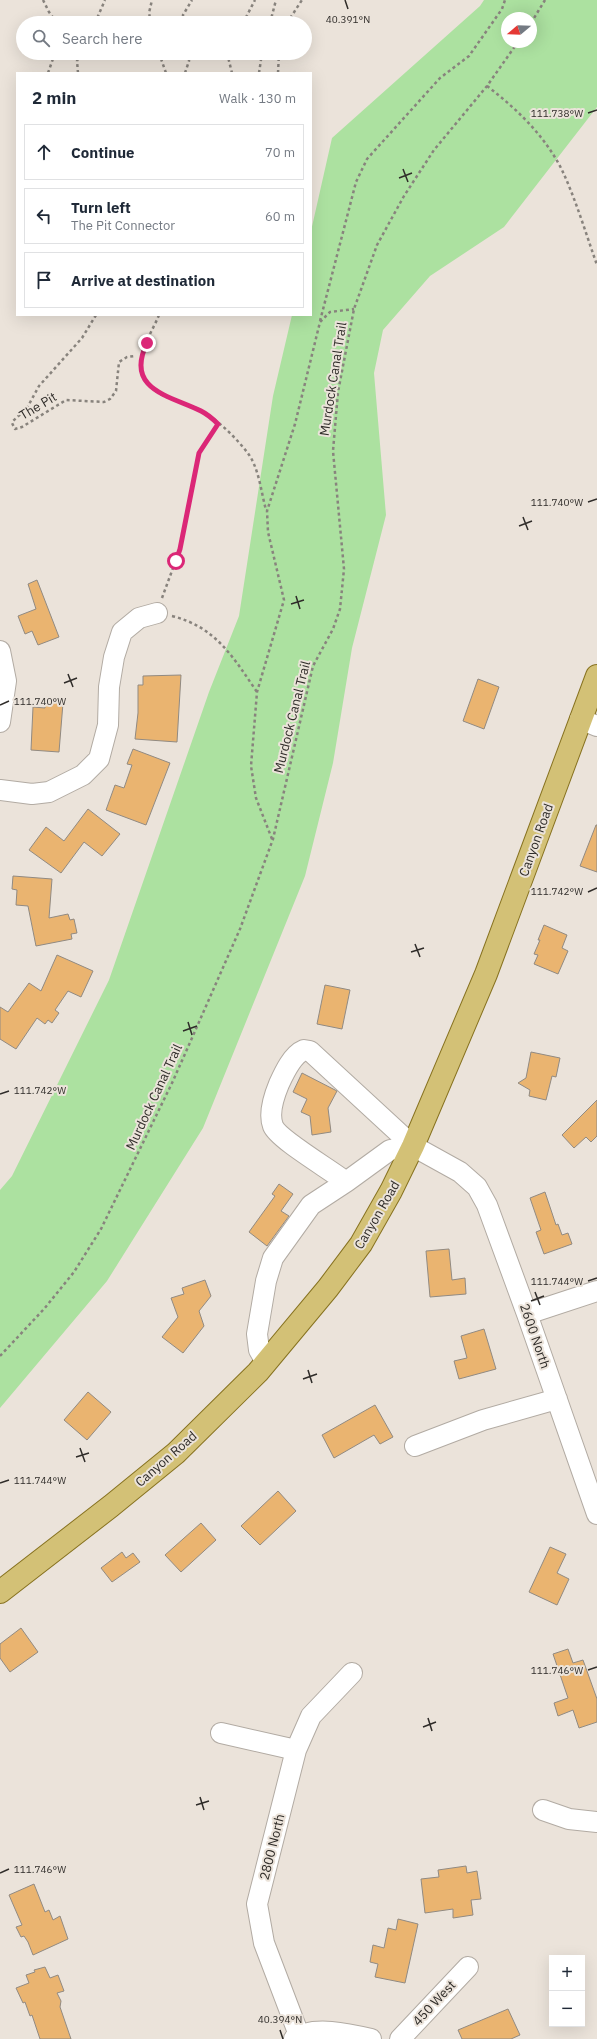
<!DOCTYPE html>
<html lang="en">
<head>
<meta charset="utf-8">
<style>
	:root { --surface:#fff; --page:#f2f2f3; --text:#1f2937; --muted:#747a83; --line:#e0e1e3 }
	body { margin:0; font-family:"IBM Plex Sans",sans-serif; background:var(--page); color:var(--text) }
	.controls { position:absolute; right:12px; bottom:12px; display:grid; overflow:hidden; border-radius:0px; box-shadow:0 4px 16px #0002 }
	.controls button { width:36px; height:36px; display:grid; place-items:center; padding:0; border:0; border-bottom:1px solid var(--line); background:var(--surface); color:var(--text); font:20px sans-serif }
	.compass { position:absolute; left:501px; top:12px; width:36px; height:36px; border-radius:50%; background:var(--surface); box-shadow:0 4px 16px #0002; rotate:251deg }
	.stop { position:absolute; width:12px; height:12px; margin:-9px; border:3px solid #db2777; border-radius:50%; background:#fff }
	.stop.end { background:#db2777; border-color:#fff; box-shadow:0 1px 4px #0008 }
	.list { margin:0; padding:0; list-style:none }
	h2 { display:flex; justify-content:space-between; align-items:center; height:52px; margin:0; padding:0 16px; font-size:17px }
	h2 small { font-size:13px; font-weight:400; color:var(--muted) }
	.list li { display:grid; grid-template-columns:26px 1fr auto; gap:12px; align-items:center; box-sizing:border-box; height:56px; margin:0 8px 8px; padding:0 8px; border:1px solid var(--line); border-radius:0px }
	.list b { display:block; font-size:15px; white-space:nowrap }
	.list p { margin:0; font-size:13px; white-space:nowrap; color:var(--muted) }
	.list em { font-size:13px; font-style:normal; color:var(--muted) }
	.icon { flex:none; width:22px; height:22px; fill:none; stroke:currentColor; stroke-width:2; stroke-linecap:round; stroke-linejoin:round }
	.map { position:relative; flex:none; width:597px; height:2039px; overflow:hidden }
	.search { position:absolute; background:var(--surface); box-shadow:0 4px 16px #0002; left:16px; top:16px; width:296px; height:44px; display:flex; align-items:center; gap:10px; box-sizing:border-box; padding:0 14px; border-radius:22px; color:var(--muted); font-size:15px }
	.panel { position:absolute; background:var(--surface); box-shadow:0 4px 16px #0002; left:16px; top:72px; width:296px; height:244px; border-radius:0px }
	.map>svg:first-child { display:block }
	.green { fill:#ace1a0; fill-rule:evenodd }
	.building { fill:#eab470; stroke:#918a82 }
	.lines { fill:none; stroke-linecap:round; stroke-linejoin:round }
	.minor-casing { stroke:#b2aba3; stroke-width:22 }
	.major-casing { stroke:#877220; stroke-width:24 }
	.path { stroke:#88837d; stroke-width:2.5; stroke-dasharray:3 3; stroke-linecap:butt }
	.minor { stroke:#fff; stroke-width:20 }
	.major { stroke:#d3c176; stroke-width:22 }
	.route { stroke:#db2777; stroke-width:5 }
	.ticks { fill:none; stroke:#2f2c29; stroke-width:1.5 }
	.labels { text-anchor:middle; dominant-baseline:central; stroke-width:4; stroke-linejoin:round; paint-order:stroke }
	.street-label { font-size:13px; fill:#2f2c29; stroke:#ebe3da }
	.ticks-label { font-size:10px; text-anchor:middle; fill:#2f2c29; stroke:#ebe3da; stroke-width:4; stroke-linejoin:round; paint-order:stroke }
</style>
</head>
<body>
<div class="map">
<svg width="597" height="2039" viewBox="0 0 597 2039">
	<rect width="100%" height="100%" fill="#ebe3da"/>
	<path class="green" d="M484,0H597V107L504,227L430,276L383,330L374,373L386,515L352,648L333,763L305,876L203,1128L107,1281L0,1408V1190L12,1176L109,980L209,692L239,616L273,396L292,315H311V231L332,138L480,6ZM507,18H531V42H507Z"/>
	<path class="building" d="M37,580L59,637L38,645L32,631L25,634L18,616L36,609L28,584Z
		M181,675L177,742L135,739L138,713V685H143V676Z
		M478,679L499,687L484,729L463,721Z
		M45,702L63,703L59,752L31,750L33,707L45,708Z
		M133,749L170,763L146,825L106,810L115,785L124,788L132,765L127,764Z
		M88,809L120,834L102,856L84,842L61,873L29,850L46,827L64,841Z
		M596,825H597V872L580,866Z
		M13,876L52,879L49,918L68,914L70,920L74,919L77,933L71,934L72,939L36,946L28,906L16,905L17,890L12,889Z
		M544,925L567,935L562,948L568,951L558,974L534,964L538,955L534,954L540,940H538Z
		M57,955L93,971L81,997L68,991L55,1010L59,1013L52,1023L48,1020L45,1024L37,1018L16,1049L0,1039V1007L8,1012L29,983L41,991Z
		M325,985L350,990L342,1029L317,1024Z
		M531,1052L560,1058L556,1077L552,1076L546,1100L529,1096L530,1090L518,1083L526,1078Z
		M302,1073L337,1091L328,1108L331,1132L312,1135L310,1116L301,1112L307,1099L293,1092Z
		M597,1100V1136L591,1142L586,1137L574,1148L562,1135Z
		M279,1184L293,1194L281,1211L289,1216L267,1246L249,1232L275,1196L272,1194Z
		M545,1192L556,1225L558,1224L562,1235L568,1233L572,1244L544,1254L536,1232L541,1230L530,1198Z
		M449,1249L452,1280L465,1278L466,1294L430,1297L426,1251Z
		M205,1280L211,1296L199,1311L204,1326L183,1353L162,1337L178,1317L171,1298L184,1294L182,1288Z
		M484,1329L496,1369L459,1379L454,1361L467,1358L461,1336Z
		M88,1392L111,1412L87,1440L64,1420Z
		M375,1405L393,1437L380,1444L374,1435L334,1458L322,1435Z
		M278,1491L296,1511L260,1545L241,1526Z
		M201,1523L216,1540L181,1572L165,1555Z
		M550,1547L566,1554L557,1573L569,1579L557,1605L529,1592Z
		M122,1552L126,1558L133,1553L140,1562L112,1582L101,1568Z
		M21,1628L38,1652L10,1672L0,1658V1644Z
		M568,1649L573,1663L583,1660L597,1699V1722L579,1728L573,1710L558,1716L554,1703L568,1698L553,1654Z
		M466,1866L467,1873L477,1871L481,1899L471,1900L473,1915L453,1918V1909L425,1913L421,1879L439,1877L438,1870Z
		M34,1884L45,1912L49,1910L53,1920L60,1916L68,1939L33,1955L28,1942L24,1936L21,1937L16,1927L22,1925L9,1895Z
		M398,1919L418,1924L405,1983L375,1977L378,1964L370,1962L373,1945L384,1948L388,1928L396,1930Z
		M45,1967L50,1978L58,1975L64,1991L57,1993L61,2001L60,2007L71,2039H40L32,2015L30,2016L25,2002L23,2003L16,1988L29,1983L26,1975L35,1972L34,1970Z
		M508,2009L520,2035L511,2039H462L458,2030Z"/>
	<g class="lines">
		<g class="minor-casing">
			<path id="minor" d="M0,651L6,681L0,722
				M580,719L597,726
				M0,790L32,794L49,792L83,775L99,759L108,725L109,687L114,657L122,632L139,618L157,613
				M413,1146L390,1150L346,1182C331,1170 278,1139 273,1126C268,1113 274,1096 279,1084C284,1073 292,1055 304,1050L310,1051L413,1146L460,1172L477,1187L487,1205L527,1314L597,1514
				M527,1314L597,1291
				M266,1362L259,1350L257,1334L266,1281L273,1258L311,1205L346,1182
				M415,1446L483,1420L557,1399
				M221,1733L296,1750
				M543,1810L569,1819L597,1822
				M299,2035L264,1943L257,1904L296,1750L311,1716L352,1673
				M294,2039C312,2025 350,2034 371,2039
				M400,2039L468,1967"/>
		</g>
		<g class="major-casing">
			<path id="major" d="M0,1592L111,1506L176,1453L258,1372L328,1288L361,1244L391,1191L413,1146L486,974L597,676"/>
		</g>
		<path class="path" d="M43,0L49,12L57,23
			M95,23L105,0
			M151,23L149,13L152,0
			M183,23V15L192,0
			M243,23L255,0
			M270,23L276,0
			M287,23L302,0
			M531,23L545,0
			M159,53L166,73
			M227,53L232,73
			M48,73L55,53
			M78,73L77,61L81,53
			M185,73L189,61V53
			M259,73L262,53
			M278,73L279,53
			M487,86C517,109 545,136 562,170C576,200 586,234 597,265
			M96,315L82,338L39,386L27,408L13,421L12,423L15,429L22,427L66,400L104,402L110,399L116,391L119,362L127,357L135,356
			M159,315C153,330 141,347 141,364C142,397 179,399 202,411C219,421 235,437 247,452C259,467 261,492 266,510
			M320,321L356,182L367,159L440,78L469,56L502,9L505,0
			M162,598L180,549L199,453L218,424
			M172,616C216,627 233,657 257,692
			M272,839L256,798L251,766L257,692L284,600L268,532L267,511L295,424L320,322L330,312L354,309
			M0,1356L44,1309L74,1272L101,1229L173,1081L240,929L273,839L313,666L333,629L340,609L344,569L333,451L338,392L354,309L377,245L404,196L434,150L487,86L518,42"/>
		<use href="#minor" class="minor"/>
		<use href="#major" class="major"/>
	</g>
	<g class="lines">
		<path class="route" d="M147,343C124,390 171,396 201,411C207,414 213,419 218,424L199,453L180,549L176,561"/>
	</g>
	<path class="ticks" d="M345,0L348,9M588,113L597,110M403,169L408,182M399,178L412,173M588,502L597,499M523,517L528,530M519,526L532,521M296,596L300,609M291,604L304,600M68,674L73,687M64,683L77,678M0,705L9,701M588,892L597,888M415,944L420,957M411,952L424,948M188,1022L192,1035M183,1031L197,1026M0,1094L9,1091M588,1281L597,1278M535,1292L540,1305M531,1301L544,1296M308,1370L312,1383M303,1379L317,1374M80,1448L85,1462M76,1457L89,1453M0,1483L9,1480M588,1670L597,1667M428,1718L432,1731M423,1727L436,1722M200,1797L204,1810M196,1805L209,1801M0,1873L9,1869M280,2030L283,2039"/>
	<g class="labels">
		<g class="street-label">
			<text transform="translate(333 379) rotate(-81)">Murdock Canal Trail</text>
			<text transform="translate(38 406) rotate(-31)">The Pit</text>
			<text transform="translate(292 717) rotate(-76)">Murdock Canal Trail</text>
			<text transform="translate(536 840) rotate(-70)">Canyon Road</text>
			<text transform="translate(154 1097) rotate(-65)">Murdock Canal Trail</text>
			<text transform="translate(377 1215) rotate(-60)">Canyon Road</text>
			<text transform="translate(535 1336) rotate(71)">2600 North</text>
			<text transform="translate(166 1459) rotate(-41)">Canyon Road</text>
			<text transform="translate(272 1847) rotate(-76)">2800 North</text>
			<text transform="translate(434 2003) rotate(-47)">450 West</text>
		</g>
	</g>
	<g class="ticks-label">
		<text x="348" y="23">40.391°N</text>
		<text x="557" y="117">111.738°W</text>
		<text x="557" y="506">111.740°W</text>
		<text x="40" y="705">111.740°W</text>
		<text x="557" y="895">111.742°W</text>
		<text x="40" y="1094">111.742°W</text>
		<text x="557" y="1285">111.744°W</text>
		<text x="40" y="1484">111.744°W</text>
		<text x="557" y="1674">111.746°W</text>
		<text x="40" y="1873">111.746°W</text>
		<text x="280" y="2023">40.394°N</text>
	</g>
</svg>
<div class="controls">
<button>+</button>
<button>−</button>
</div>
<svg class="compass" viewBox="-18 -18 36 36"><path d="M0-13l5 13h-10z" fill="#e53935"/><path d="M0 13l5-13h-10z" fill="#747a83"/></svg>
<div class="stop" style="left:176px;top:561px"></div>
<div class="stop end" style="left:147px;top:343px"></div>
<div class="search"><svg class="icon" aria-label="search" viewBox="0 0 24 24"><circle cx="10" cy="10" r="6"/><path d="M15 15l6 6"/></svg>Search here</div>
<section class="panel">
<h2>2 min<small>Walk · 130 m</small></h2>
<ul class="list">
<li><svg class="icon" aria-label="ahead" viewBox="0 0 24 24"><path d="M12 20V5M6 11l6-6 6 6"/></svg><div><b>Continue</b></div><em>70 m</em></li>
<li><svg class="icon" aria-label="left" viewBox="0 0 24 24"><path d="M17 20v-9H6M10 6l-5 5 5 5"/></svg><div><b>Turn left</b><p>The Pit Connector</p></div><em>60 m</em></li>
<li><svg class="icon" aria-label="arrive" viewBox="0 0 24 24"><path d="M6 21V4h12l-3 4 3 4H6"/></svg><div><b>Arrive at destination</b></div></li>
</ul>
</section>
</div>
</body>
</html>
